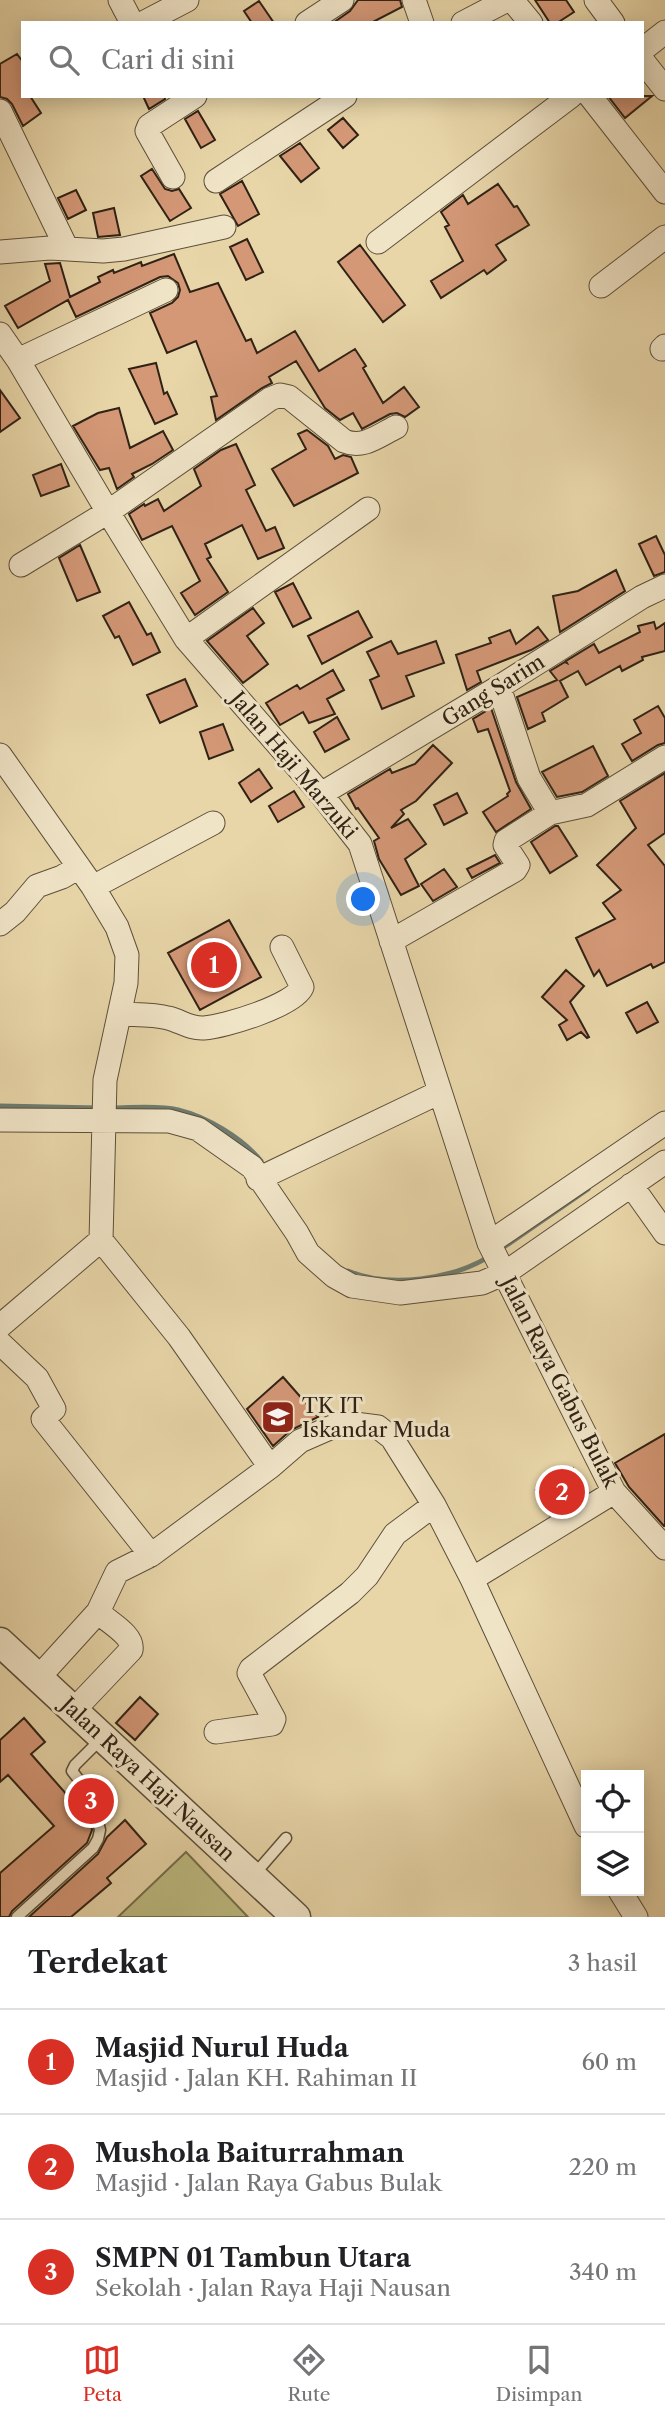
<!DOCTYPE html>
<html lang="id">
<head>
<meta charset="utf-8">
<style>
	:root { --surface:#fff; --page:#f6f6f6; --text:#202124; --muted:#757577; --line:#e0e0e0; --accent:#d93025 }
	body { margin:0; font-family:"Libre Caslon Text",serif; background:var(--page); color:var(--text) }
	.controls { position:absolute; right:21px; bottom:21px; display:grid; overflow:hidden; border-radius:0px; box-shadow:0 4px 18px #0003 }
	.controls button { width:63px; height:63px; display:grid; place-items:center; padding:0; border:0; border-bottom:2px solid var(--line); background:var(--surface); color:var(--text); font:35px sans-serif }
	.you { position:absolute; left:364px; top:900px; width:24px; height:24px; margin:-18px; border:5px solid #fff; border-radius:50%; background:#1a73e8; box-shadow:0 0 0 10px #1a73e833 }
	.badge { display:grid; place-items:center; width:46px; height:46px; border-radius:50%; background:var(--accent); color:#fff; font-size:23px; font-weight:700 }
	.pin { position:absolute; translate:-50% -50%; border:4px solid #fff; box-shadow:0 2px 7px #0006 }
	.list { margin:0; padding:0; list-style:none }
	h2 { display:flex; justify-content:space-between; align-items:center; height:91px; margin:0; padding:0 28px; font-size:30px }
	h2 small { font-size:23px; font-weight:400; color:var(--muted) }
	.list li { display:grid; grid-template-columns:46px 1fr auto; gap:21px; align-items:center; box-sizing:border-box; height:105px; padding:0 28px; border-top:2px solid var(--line) }
	.list b { display:block; font-size:26px; white-space:nowrap }
	.list p { margin:0; font-size:23px; white-space:nowrap; color:var(--muted) }
	.list em { font-size:23px; font-style:normal; color:var(--muted) }
	.icon { flex:none; width:38px; height:38px; fill:none; stroke:currentColor; stroke-width:2; stroke-linecap:round; stroke-linejoin:round }
	.map { position:relative; flex:none; width:665px; height:1917px; overflow:hidden }
	.search { position:absolute; background:var(--surface); box-shadow:0 4px 18px #0003; left:21px; right:21px; top:21px; height:77px; display:flex; align-items:center; gap:18px; box-sizing:border-box; padding:0 24px; border-radius:0px; color:var(--muted); font-size:26px }
	.sheet { height:406px; background:var(--surface) }
	nav { display:flex; justify-content:space-around; align-items:center; box-sizing:border-box; height:98px; border-top:2px solid var(--line); background:var(--surface); font-size:19px; color:var(--muted) }
	nav a { display:grid; justify-items:center; gap:4px }
	nav .on { color:var(--accent) }
	.map>svg:first-child { display:block }
	.green { fill:#bebc82; stroke:#766f4c; stroke-width:2 }
	.lines { fill:none; stroke-linecap:round; stroke-linejoin:round }
	.stream { stroke:#6e7c70; stroke-width:5 }
	.building { fill:#d49877; stroke:#2f2215; stroke-width:2 }
	.service-casing { stroke:#5d4f3a; stroke-width:13 }
	.minor-casing { stroke:#5d4f3a; stroke-width:25 }
	.tertiary-casing { stroke:#5d4f3a; stroke-width:31 }
	.service { stroke:#f0e4c7; stroke-width:10 }
	.minor { stroke:#f0e4c7; stroke-width:23 }
	.tertiary { stroke:#f0e4c7; stroke-width:28 }
	.labels { text-anchor:middle; dominant-baseline:central; stroke-width:6; stroke-linejoin:round; paint-order:stroke }
	.street-label { font-size:21px; fill:#2f2215; stroke:#f0e4c7 }
	.poi-label { font-size:21px; fill:#2f2215; stroke:#f0e4c7; text-anchor:start }
</style>
</head>
<body>
<div class="map">
<svg width="665" height="1917" viewBox="0 0 665 1917">
	<rect width="100%" height="100%" fill="#e8d6a9"/>
	<filter id="stains"><feTurbulence type="fractalNoise" baseFrequency=".00286" numOctaves="4"/><feColorMatrix values="0 0 0 0 .2 0 0 0 0 .09 0 0 0 0 .02 0 0 0 .5 -.17"/></filter>
	<radialGradient id="worn" r=".72"><stop offset=".6" stop-color="#630" stop-opacity="0"/><stop offset="1" stop-color="#630" stop-opacity=".3"/></radialGradient>
	<path class="green" d="M186,1852L248,1917H118Z"/>
	<g class="lines">
		<path class="stream" d="M0,1106L98,1108
			M112,1108C131,1108 159,1105 178,1110C207,1117 242,1138 261,1161
			M498,1251L588,1189
			M348,1271C390,1289 453,1279 490,1256"/>
	</g>
	<path class="building" d="M358,0H400L402,7L371,23H333L350,11Z
		M535,0H566L574,12L557,23H550Z
		M259,1L274,23H252L244,11Z
		M17,54L23,62V96H30L41,113L23,126L12,104L7,99L0,97V64Z
		M143,96H164L165,99L149,109Z
		M608,96H652L625,118Z
		M198,111L215,140L201,148L185,119Z
		M343,118L358,135L343,148L328,130Z
		M300,143L319,168L301,182L280,156Z
		M152,169L165,189L172,191L179,189L191,208L170,221L141,176Z
		M242,181L259,214L238,226L220,194Z
		M498,184L514,207L517,206L529,225L496,245L506,260L487,274L484,270L441,298L431,281L463,261L445,227L449,225L441,212L463,195L468,204Z
		M76,190L86,210L68,219L58,198Z
		M114,208L120,235L98,237L93,213Z
		M247,239L263,272L246,280L230,247Z
		M360,245L405,305L383,322L338,262Z
		M174,254L190,292L218,283L246,341L251,339L257,353L295,331L319,371L355,349L366,366L363,368L383,403L404,387L419,407L405,417L397,413L390,414L362,429L353,413L340,420L325,408L296,361L269,377L272,383L262,388L216,420L211,397L217,396L196,341L167,353L150,313L172,303L178,297L180,290L178,283L168,276L160,277L76,317L68,300L18,328L5,306L50,281L45,264L60,263L70,297L100,282L98,277L113,270L114,273L141,262L142,266Z
		M156,363L164,394L167,392L177,414L155,424L129,369Z
		M0,390L20,418L0,432Z
		M119,408L130,448L163,431L173,450L152,464L132,474L134,477L117,489L109,468L100,470L73,426L98,413Z
		M307,430L328,446L335,459L343,455L351,457L358,473L294,506L272,469L306,449L298,434Z
		M236,444L255,485L246,490L266,531L275,527L284,548L258,559L242,525L205,544L211,557L207,559L228,592L195,615L181,593L200,581L172,526L142,540L129,514L144,504L145,506L158,499L164,511L201,486L194,469L221,450Z
		M61,464L69,486L41,496L33,475Z
		M656,536L665,555V572L654,576L639,544Z
		M80,545L100,592L77,601L59,558Z
		M616,570L625,591L560,632L553,596L578,591Z
		M293,583L311,618L293,627L275,592Z
		M129,602L147,635L151,633L160,652L133,665L119,636L115,638L103,616Z
		M253,608L264,623L247,636L268,664L243,683L207,641Z
		M358,611L372,637L322,664L308,636Z
		M654,622L656,629L665,623V651L642,657L643,660L622,671L620,666L586,685L578,671L560,681L568,697L542,713L545,721L528,729L517,697L557,680L550,671L565,662L567,663L566,661L594,644L599,653L640,632L638,626Z
		M538,627L548,640L531,650L477,671L481,682L467,690L456,655L491,643L489,638L510,630L516,644Z
		M391,641L398,654L436,641L444,663L406,676L414,696L382,709L370,680L379,676L367,652Z
		M333,670L344,690L327,699L335,714L309,723L303,712L280,725L266,703L297,685L300,689Z
		M185,679L197,706L160,723L147,695Z
		M658,706L665,718V743L658,745L632,761L622,744L641,733L634,720Z
		M491,708L516,782L531,809L496,832L483,812L508,796L507,794L510,791L488,729L478,732L473,719Z
		M337,717L349,739L325,752L314,732Z
		M223,724L233,750L209,759L200,732Z
		M433,745L452,763L416,801L401,810L404,814L391,828L408,819L426,844L405,859L419,886L401,895L379,859L374,841L379,838L358,808L356,809L348,794L390,769L392,773L415,764Z
		M593,746L608,776L582,792L557,797L542,772Z
		M259,769L272,788L251,802L239,783Z
		M665,773V833L648,845L665,866V962L653,968L651,964L607,986L599,970L594,976L576,938L615,919L603,903L621,890L597,865L636,828L620,801Z
		M294,791L304,807L278,822L269,806Z
		M457,793L467,813L444,825L434,805Z
		M555,826H558L577,856L550,873L531,842Z
		M495,855L500,863L472,878L467,869Z
		M444,869L457,887L433,901L421,884Z
		M229,920L261,977L200,1010L168,953Z
		M566,970L584,986L570,1002L589,1037L587,1038L581,1032L567,1040L559,1025L567,1020L542,997Z
		M647,1002L658,1022L637,1033L626,1013Z
		M283,1377L318,1417L291,1430L273,1446L247,1409Z
		M665,1434V1526H664L629,1487L615,1463Z
		M573,1468L588,1492L550,1515L536,1490Z
		M140,1697L158,1714L135,1740L116,1723Z
		M24,1718L45,1742L31,1754L90,1821L92,1830L87,1843L12,1911L9,1917H0V1873L54,1826L8,1775L0,1782V1740Z
		M125,1820L146,1844L107,1878L111,1883L71,1917H29L98,1854L107,1837Z"/>
	<g class="lines">
		<g class="service-casing">
			<path id="service" d="M253,1876L286,1838
				M17,1917L93,1848L98,1839L100,1830L95,1808L83,1785L72,1771L75,1765L102,1738"/>
		</g>
		<g class="minor-casing">
			<path id="minor" d="M120,0L132,23
				M414,0L422,23
				M512,0L531,23
				M596,0L613,23
				M143,23L187,0
				M307,23L342,0
				M463,23L507,0
				M642,50L665,32
				M642,60L665,89
				M590,96L665,192
				M0,111L67,249
				M173,177L147,131L149,126L195,96
				M216,181L345,96
				M378,242L571,96
				M0,252L50,248L103,251L124,249L224,227
				M601,286L665,237
				M0,334L18,360L108,512L186,639L321,794L360,844L489,1243L614,1492L665,1548
				M662,349L665,346
				M18,360L166,290
				M21,565L108,512L270,399L280,395L289,397L344,441C363,449 378,436 396,427
				M186,639L368,509
				M0,755L93,887L117,927L127,955L126,983L105,1080L101,1240L0,1326
				M321,794L499,687L642,597L665,586
				M550,813L587,805L665,757
				M93,887L213,823
				M0,924L15,912L37,886L62,877L79,867
				M391,941L515,870L518,865L505,845L506,841L550,813L529,778L499,687
				M120,1014C135,1015 153,1014 168,1018C181,1021 190,1029 204,1028C224,1027 295,1005 302,987L282,947
				M0,1120L169,1121L198,1129L252,1167L297,1233L308,1253L334,1276L352,1286L400,1293L482,1283L505,1273L665,1162
				M258,1179L440,1092
				M631,1185L665,1233
				M101,1240L179,1337L270,1467
				M489,1243L665,1123
				M0,1343L37,1378L54,1409L43,1419L151,1555
				M472,1579L614,1492
				M39,1677L98,1612L117,1572L151,1555L270,1467L300,1441L332,1427L347,1423L378,1427L392,1438L434,1505L472,1579L586,1826
				M74,1710L131,1650C134,1635 108,1622 98,1612
				M216,1732L272,1724L274,1719L249,1673L251,1669L350,1593L367,1576L395,1534L434,1505
				M620,1891L636,1917"/>
		</g>
		<g class="tertiary-casing">
			<path id="tertiary" d="M0,1642L296,1917"/>
		</g>
		<use href="#service" class="service"/>
		<use href="#minor" class="minor"/>
		<use href="#tertiary" class="tertiary"/>
	</g>
	<defs>
		<g id="school-square" transform="scale(1.75)"><rect x="-9" y="-9" width="18" height="18" rx="4" fill="#8f2418" stroke="#f0e4c7"/><path d="M0-5L7-2L0 1L-7-2ZM-4 1L0 2.5L4 1V4Q0 6-4 4Z" fill="#fff"/></g>
	</defs>
	<g fill-rule="evenodd">
		<use href="#school-square" x="278" y="1417"/>
	</g>
	<g class="labels">
		<g class="street-label">
			<text transform="translate(493 690) rotate(-32)">Gang Sarim</text>
			<text transform="translate(294 765) rotate(50)">Jalan Haji Marzuki</text>
			<text transform="translate(560 1382) rotate(63)">Jalan Raya Gabus Bulak</text>
			<text transform="translate(148 1779) rotate(43)">Jalan Raya Haji Nausan</text>
		</g>
		<g class="poi-label">
			<text x="302" y="1405">TK IT<tspan x="302" dy="24">Iskandar Muda</tspan></text>
		</g>
	</g>
	<rect width="100%" height="100%" filter="url(#stains)"/>
	<rect width="100%" height="100%" fill="url(#worn)"/>
</svg>
<div class="controls">
<button><svg class="icon" aria-label="locate" viewBox="0 0 24 24"><circle cx="12" cy="12" r="6"/><path d="M12 2v4M12 18v4M2 12h4M18 12h4"/></svg></button>
<button><svg class="icon" aria-label="layers" viewBox="0 0 24 24"><path d="M12 4l9 5-9 5-9-5zM3 14l9 5 9-5"/></svg></button>
</div>
<div class="you"></div>
<div class="pin badge" style="left:214px;top:965px">1</div>
<div class="pin badge" style="left:562px;top:1492px">2</div>
<div class="pin badge" style="left:91px;top:1801px">3</div>
<div class="search"><svg class="icon" aria-label="search" viewBox="0 0 24 24"><circle cx="10" cy="10" r="6"/><path d="M15 15l6 6"/></svg>Cari di sini</div>
</div>
<section class="sheet">
<h2>Terdekat<small>3 hasil</small></h2>
<ul class="list">
<li><span class="badge">1</span><div><b>Masjid Nurul Huda</b><p>Masjid · Jalan KH. Rahiman II</p></div><em>60 m</em></li>
<li><span class="badge">2</span><div><b>Mushola Baiturrahman</b><p>Masjid · Jalan Raya Gabus Bulak</p></div><em>220 m</em></li>
<li><span class="badge">3</span><div><b>SMPN 01 Tambun Utara</b><p>Sekolah · Jalan Raya Haji Nausan</p></div><em>340 m</em></li>
</ul>
</section>
<nav>
<a class="on"><svg class="icon" aria-label="map" viewBox="0 0 24 24"><path d="M3 6l6-2 6 2 6-2v14l-6 2-6-2-6 2zM9 4v14M15 6v14"/></svg>Peta</a>
<a><svg class="icon" aria-label="directions" viewBox="0 0 24 24"><path d="M12 3l9 9-9 9-9-9zM9 14v-3h6M13 9l2 2-2 2"/></svg>Rute</a>
<a><svg class="icon" aria-label="saved" viewBox="0 0 24 24"><path d="M7 4h10v16l-5-4-5 4z"/></svg>Disimpan</a>
</nav>
</body>
</html>
